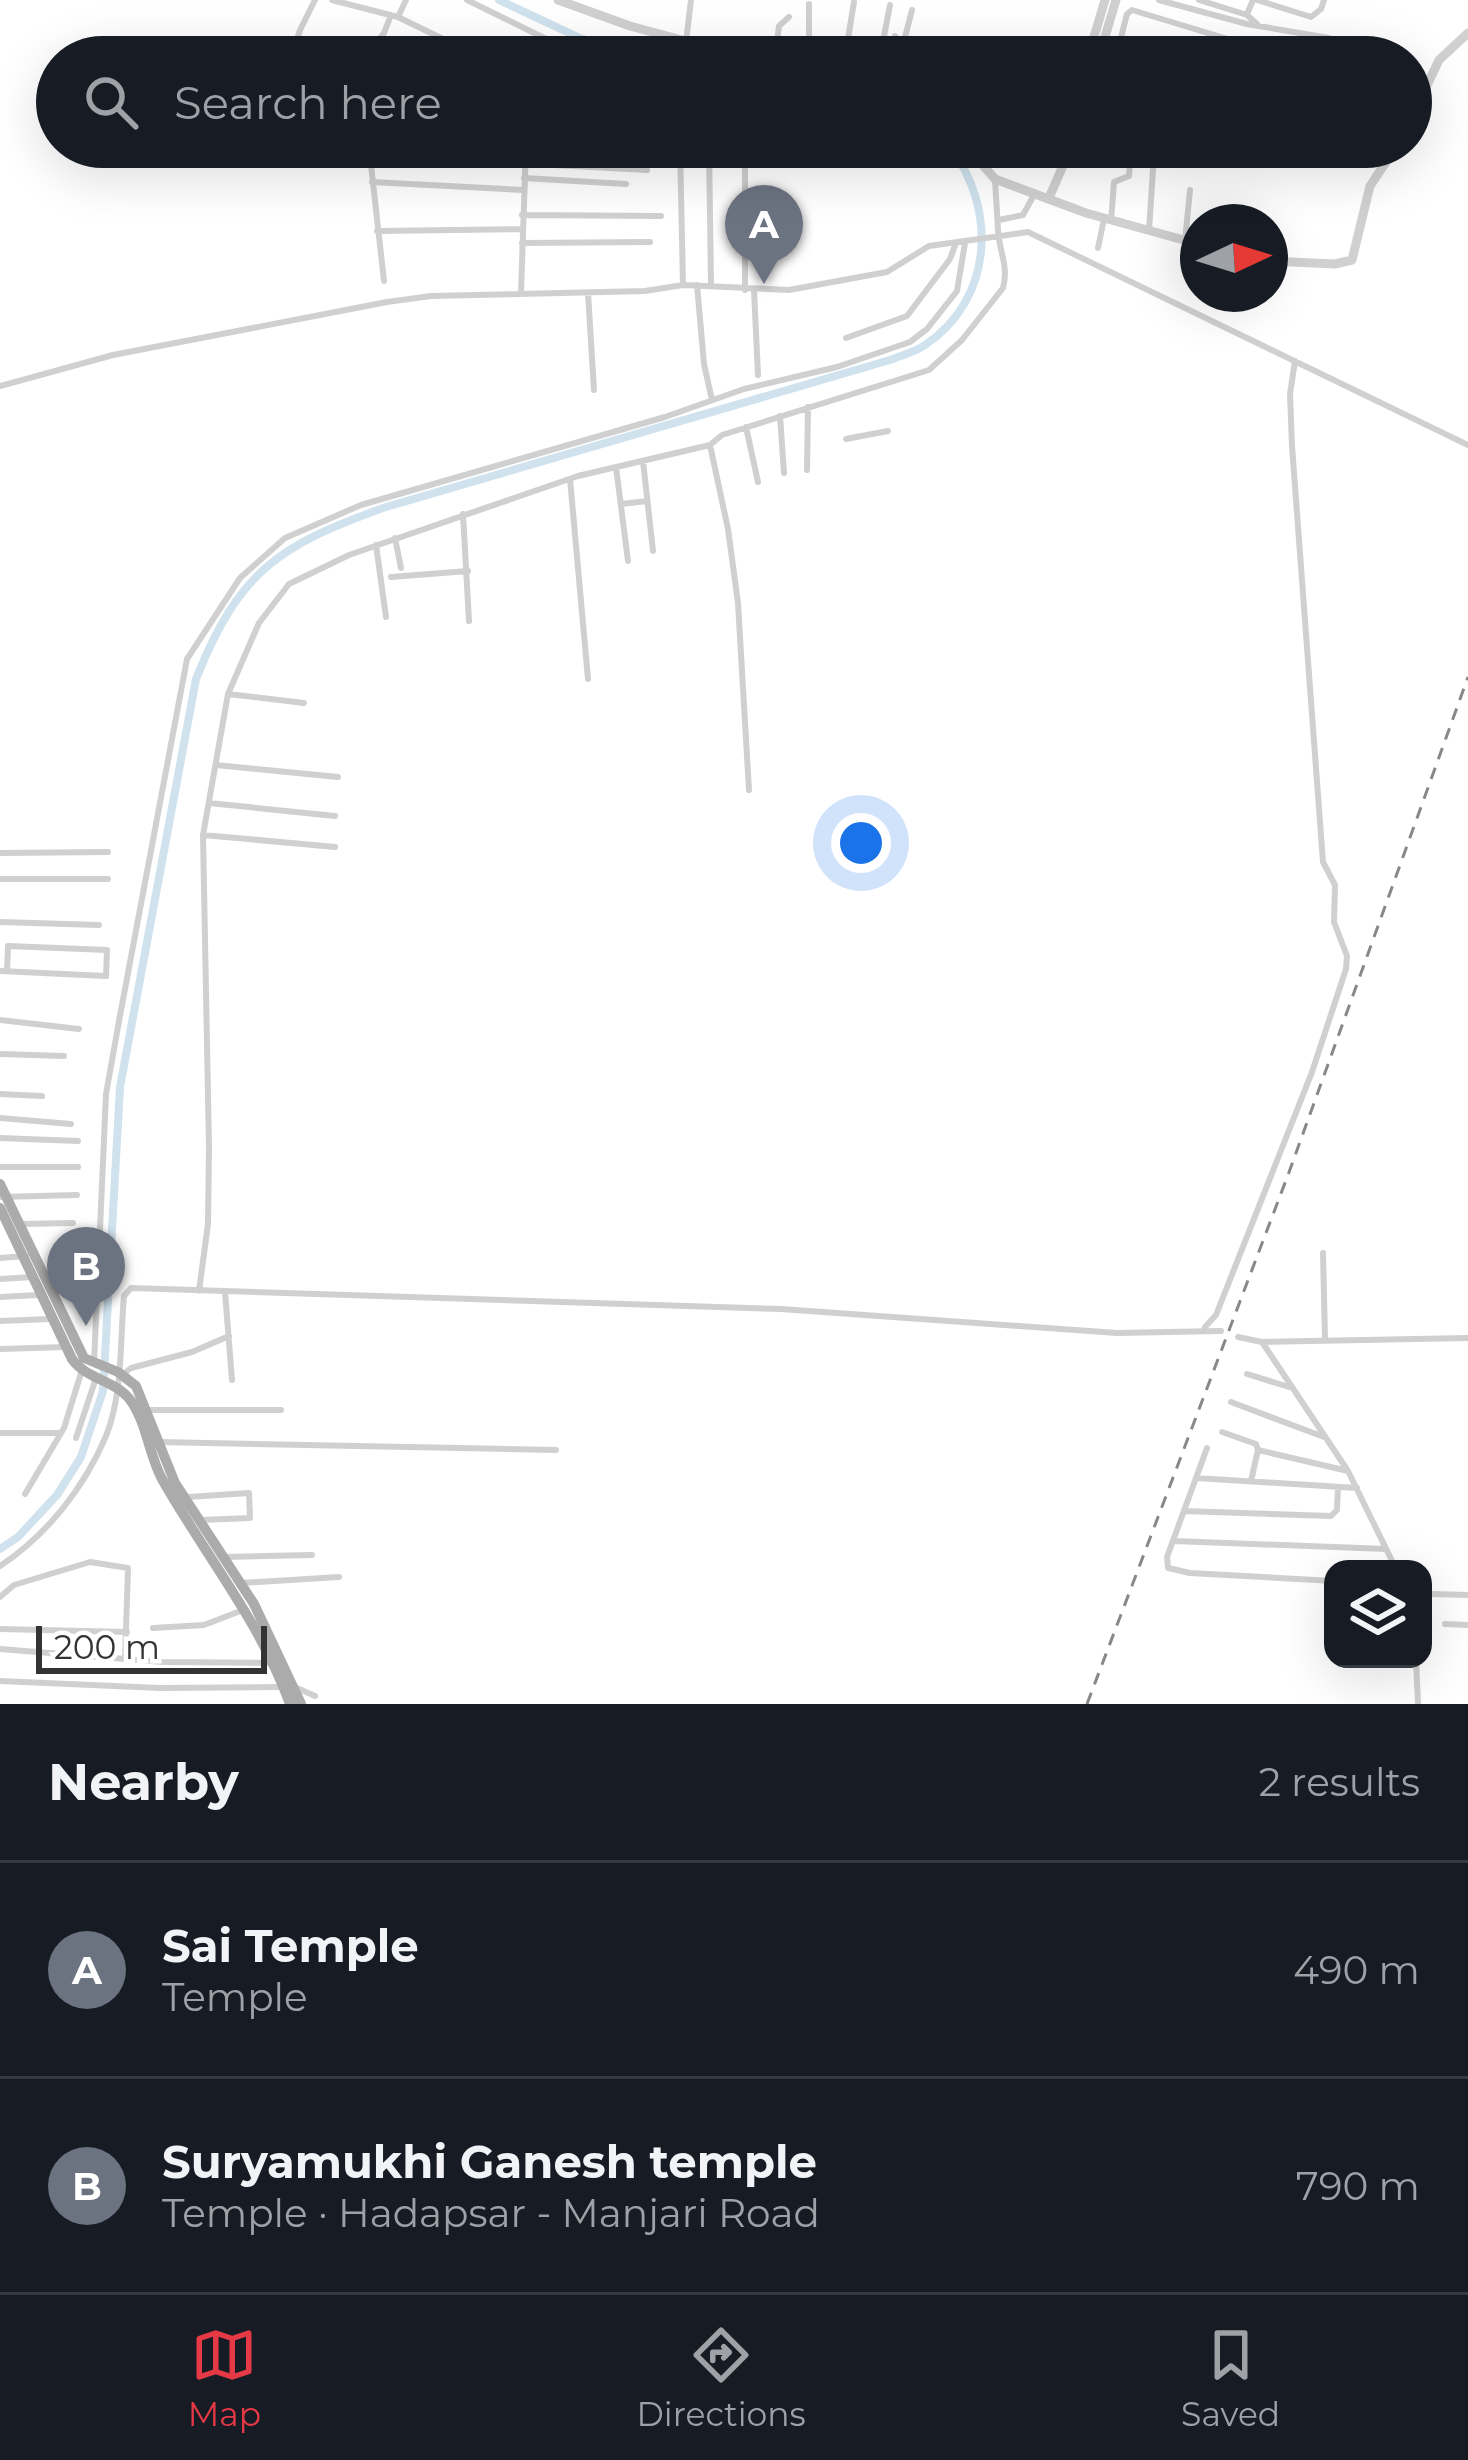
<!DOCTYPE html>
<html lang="en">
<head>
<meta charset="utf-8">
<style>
	:root { --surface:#171b24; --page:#242831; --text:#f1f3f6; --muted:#9ea1a6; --line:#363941; --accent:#e63946 }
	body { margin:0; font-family:Montserrat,sans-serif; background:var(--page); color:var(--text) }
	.controls { position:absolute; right:36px; bottom:36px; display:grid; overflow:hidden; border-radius:24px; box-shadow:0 12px 48px #0002 }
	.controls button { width:108px; height:108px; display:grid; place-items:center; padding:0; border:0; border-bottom:3px solid var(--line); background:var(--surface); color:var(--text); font:60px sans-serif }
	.compass { position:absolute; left:1180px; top:204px; width:108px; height:108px; border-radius:50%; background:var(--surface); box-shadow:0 12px 48px #0002; rotate:86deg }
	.scale { position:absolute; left:36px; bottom:30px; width:231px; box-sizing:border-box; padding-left:12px; border:6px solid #333; border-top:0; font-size:33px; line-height:42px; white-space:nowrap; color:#333; -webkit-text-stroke:9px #fff; paint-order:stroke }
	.you { position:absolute; left:861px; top:843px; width:42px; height:42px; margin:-30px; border:9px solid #fff; border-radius:50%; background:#1a73e8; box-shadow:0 0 0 18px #1a73e833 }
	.badge { display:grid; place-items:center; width:78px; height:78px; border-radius:50%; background:var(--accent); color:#fff; font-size:39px; font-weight:700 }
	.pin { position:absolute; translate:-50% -99px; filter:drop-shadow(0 3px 6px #0008) }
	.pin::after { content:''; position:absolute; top:63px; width:42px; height:36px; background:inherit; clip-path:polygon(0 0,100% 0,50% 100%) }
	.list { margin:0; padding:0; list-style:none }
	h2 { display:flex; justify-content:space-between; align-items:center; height:156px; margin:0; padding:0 48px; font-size:51px }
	h2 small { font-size:39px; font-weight:400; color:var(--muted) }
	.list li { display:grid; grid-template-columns:78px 1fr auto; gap:36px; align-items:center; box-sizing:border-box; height:216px; padding:0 48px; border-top:3px solid var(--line) }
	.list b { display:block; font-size:45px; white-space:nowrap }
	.list p { margin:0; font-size:39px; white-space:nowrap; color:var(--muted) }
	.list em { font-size:39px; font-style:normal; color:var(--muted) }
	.icon { flex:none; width:66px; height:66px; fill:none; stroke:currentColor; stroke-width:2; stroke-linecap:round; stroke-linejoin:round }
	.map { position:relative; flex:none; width:1468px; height:1704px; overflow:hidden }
	.search { position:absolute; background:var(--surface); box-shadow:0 12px 48px #0002; left:36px; right:36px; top:36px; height:132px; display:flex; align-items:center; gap:30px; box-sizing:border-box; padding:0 42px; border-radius:66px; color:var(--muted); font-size:45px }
	.sheet { height:588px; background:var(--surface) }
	nav { display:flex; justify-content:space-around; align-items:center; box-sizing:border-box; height:168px; border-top:3px solid var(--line); background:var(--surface); font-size:33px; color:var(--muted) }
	nav a { display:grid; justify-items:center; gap:6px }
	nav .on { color:var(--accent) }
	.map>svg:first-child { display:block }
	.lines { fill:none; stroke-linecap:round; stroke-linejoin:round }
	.canal { stroke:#cfe2ee; stroke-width:8 }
	.minor { stroke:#d0d0d0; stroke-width:6 }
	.tertiary { stroke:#d0d0d0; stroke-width:9 }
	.primary { stroke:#ababab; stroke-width:10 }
	.rail { stroke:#888; stroke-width:3; stroke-dasharray:12 9; stroke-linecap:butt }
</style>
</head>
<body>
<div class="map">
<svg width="1468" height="1704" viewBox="0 0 1468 1704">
	<rect width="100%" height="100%" fill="#fff"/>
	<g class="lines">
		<path class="canal" d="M499,0L580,38L643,57
			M0,1549L18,1537L57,1495L81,1457L103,1391L120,1087L196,679C239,571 279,545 386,507L890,360C902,355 915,352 925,345C994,299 997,208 950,147"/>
		<path class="minor" d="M332,0L398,17L480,57
			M467,0L583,57
			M1159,0L1247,24L1329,38L1365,57
			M1199,0L1247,15L1257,24
			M1257,0L1311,17L1321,9L1324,0
			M809,4V57
			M1247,14L1253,0
			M398,17L406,0
			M686,42L691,0
			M881,55L891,49L895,36
			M292,56L300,30L315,0
			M365,57L384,33L391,15
			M775,57L779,26L789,17
			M845,57L854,2
			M880,57L890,5
			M900,57L912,10
			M1116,57L1127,14L1132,10L1244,44L1252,50V57
			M369,147L384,281
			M680,147L683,285
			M709,147L711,284
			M745,147V290
			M370,155L647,170
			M524,178L626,184
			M372,182L523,190
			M522,215L661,216
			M999,220L1023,215L1035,193
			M1111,221L1114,182L1129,176L1131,147
			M1211,222L1212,216
			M377,231L521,229
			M1149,231L1153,169
			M1185,241L1190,190
			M522,243L650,242
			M1098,248L1104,219
			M697,285L704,364L712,400
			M754,290L758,375
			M521,293L526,147
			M588,293L594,390
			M846,338L907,316L950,259L956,243
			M0,386L113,355L387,302L431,296L645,291L683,285L789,290L887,272L929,246L1028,232L1468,445
			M780,416L784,473
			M746,427L758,482
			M846,439L888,431
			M643,461L653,551
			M616,467L628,561
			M807,470L808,407
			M570,479L588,679
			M621,504L647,501
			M463,514L469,621
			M395,538L401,568
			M376,545L386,617
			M391,577L468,571
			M228,694L304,703
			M216,765L338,777
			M749,790L738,603L728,529L710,445L722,435L929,370L962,340L1003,288C1009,266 999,251 998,230C997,213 996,197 995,180
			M209,803L335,816
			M203,835L335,847
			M0,853L108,852
			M0,879H108
			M0,922L99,925
			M0,971L106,976L107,950L8,946L7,971
			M0,1020L79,1029
			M0,1054L64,1056
			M0,1094L42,1096
			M0,1118L71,1124
			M0,1138L78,1141
			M0,1167H78
			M0,1197L77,1195
			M22,1224L73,1223
			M1323,1253L1325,1339
			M0,1258L26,1256
			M0,1279L32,1277
			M199,1291L208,1224L209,1148L203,835L228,694L259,623L289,584L349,555L578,476L710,445
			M225,1292L232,1380
			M0,1297L38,1295
			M0,1321L50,1319
			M1205,1327L1216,1315L1312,1072L1346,969L1347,956L1334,922L1335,885L1323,862L1292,446L1290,394L1295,361
			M1238,1337L1262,1342L1468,1338
			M1262,1342L1348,1471L1396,1569
			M0,1349L66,1347
			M94,1364L106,1094L119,1021L187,659L240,578L285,538L361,505L665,417L744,389L837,367L910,342L927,329L957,291L965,243
			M1247,1374L1289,1387
			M122,1375L131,1368L192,1352L229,1336
			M1231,1402L1324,1437
			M147,1410H281
			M1222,1432L1256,1444L1258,1450L1348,1471
			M0,1433H61
			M76,1438L96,1378
			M158,1442L556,1450
			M1207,1448L1167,1557L1168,1568L1190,1573L1333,1581
			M1196,1478L1357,1488
			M1251,1481L1258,1450
			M25,1494L64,1428L82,1370
			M188,1497L249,1493L250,1518L200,1520
			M1184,1511L1331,1516L1337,1510L1338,1487
			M1174,1541L1386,1549
			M226,1557L312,1555
			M0,1566C47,1535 84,1488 106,1436C123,1394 120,1340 124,1296L131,1288L781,1309L1117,1333L1221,1331
			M241,1583L339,1577
			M1432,1594L1468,1595
			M0,1597L14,1585L90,1562L128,1568L125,1659
			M1445,1624L1468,1625
			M153,1628L204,1625L243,1610
			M0,1629L127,1632
			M0,1649L163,1662L270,1663
			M1416,1659L1418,1704
			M0,1681L160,1688L284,1687
			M297,1688L315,1696"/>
		<path class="tertiary" d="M558,0L630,26L745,57
			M1088,57L1105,0
			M1099,57L1116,0
			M1411,119L1439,60L1468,33
			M967,147L995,179L1086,213L1198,244
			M1049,198L1071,147
			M1270,261L1335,264L1352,260L1370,186L1396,147"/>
		<path class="primary" d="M0,1184L84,1358L118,1372L136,1386L175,1483L254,1604L301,1704
			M0,1208L72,1359C87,1380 116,1380 131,1401C147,1424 149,1455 162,1479C205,1555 260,1621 290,1704"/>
		<path class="rail" d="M1087,1704L1288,1175L1468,677"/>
	</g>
</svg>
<div class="controls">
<button><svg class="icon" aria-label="layers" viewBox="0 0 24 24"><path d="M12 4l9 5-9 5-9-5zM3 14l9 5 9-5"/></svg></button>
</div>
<svg class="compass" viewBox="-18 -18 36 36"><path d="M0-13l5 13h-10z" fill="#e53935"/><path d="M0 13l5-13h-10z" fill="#9ea1a6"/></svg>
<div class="scale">200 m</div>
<div class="you"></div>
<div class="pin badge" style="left:764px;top:284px;background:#6b7280">A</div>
<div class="pin badge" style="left:86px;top:1326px;background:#6b7280">B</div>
<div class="search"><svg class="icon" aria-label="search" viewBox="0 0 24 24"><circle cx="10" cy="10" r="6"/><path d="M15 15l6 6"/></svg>Search here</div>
</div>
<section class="sheet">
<h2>Nearby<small>2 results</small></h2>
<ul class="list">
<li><span class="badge" style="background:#6b7280">A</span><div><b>Sai Temple</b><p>Temple</p></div><em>490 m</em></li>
<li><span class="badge" style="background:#6b7280">B</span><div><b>Suryamukhi Ganesh temple</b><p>Temple · Hadapsar - Manjari Road</p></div><em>790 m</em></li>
</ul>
</section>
<nav>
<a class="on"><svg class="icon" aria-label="map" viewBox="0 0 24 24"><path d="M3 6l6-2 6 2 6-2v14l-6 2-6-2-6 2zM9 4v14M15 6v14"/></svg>Map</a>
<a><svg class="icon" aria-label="directions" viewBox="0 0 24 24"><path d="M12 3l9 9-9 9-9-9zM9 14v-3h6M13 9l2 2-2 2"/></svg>Directions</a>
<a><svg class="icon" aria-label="saved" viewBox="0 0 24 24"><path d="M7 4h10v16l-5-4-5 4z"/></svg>Saved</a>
</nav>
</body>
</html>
